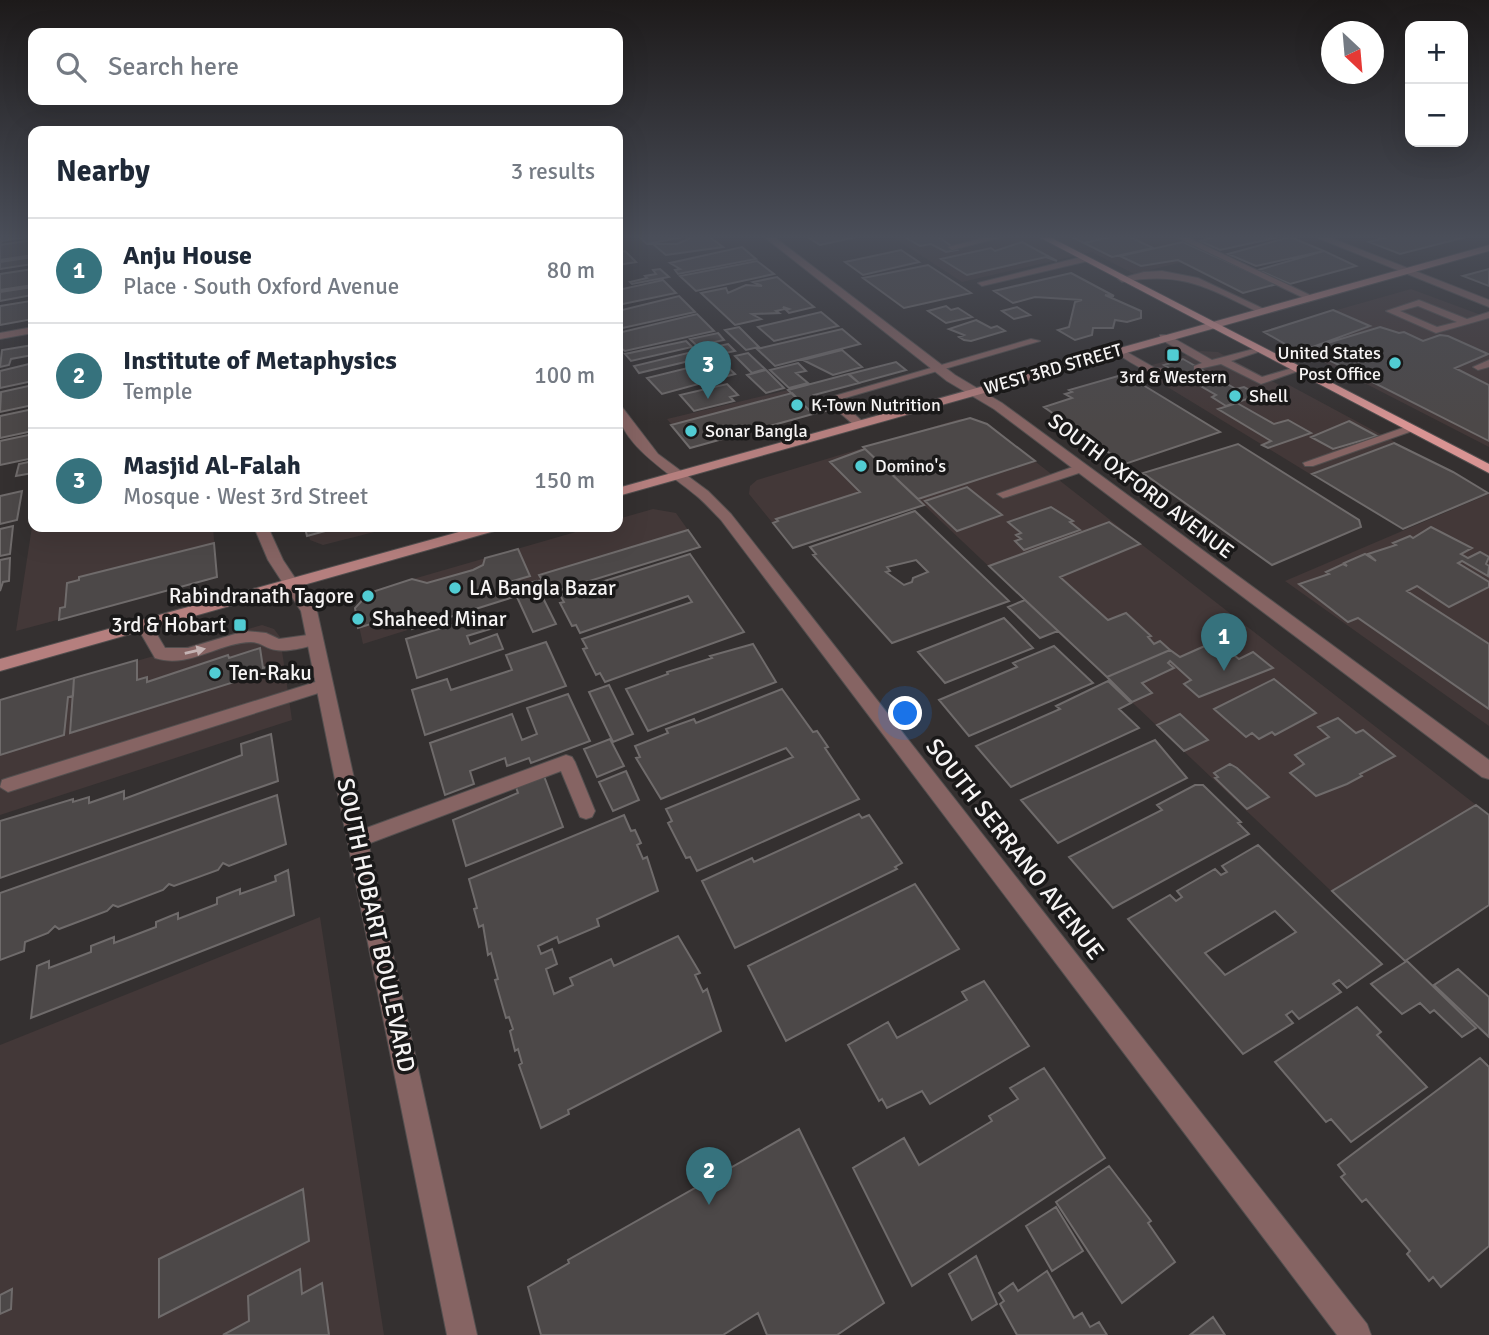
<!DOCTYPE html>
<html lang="en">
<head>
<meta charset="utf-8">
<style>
	:root { --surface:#fff; --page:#f6f6f7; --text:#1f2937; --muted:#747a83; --line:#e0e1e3; --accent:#36727d }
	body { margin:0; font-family:Signika,sans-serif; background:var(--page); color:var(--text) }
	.controls { position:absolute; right:21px; top:21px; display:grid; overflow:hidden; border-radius:14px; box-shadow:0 7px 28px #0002 }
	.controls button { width:63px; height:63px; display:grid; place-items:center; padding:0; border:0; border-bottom:2px solid var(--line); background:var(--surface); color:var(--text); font:35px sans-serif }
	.compass { position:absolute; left:1321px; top:21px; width:63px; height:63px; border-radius:50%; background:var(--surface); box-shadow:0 7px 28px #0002; rotate:154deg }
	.you { position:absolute; left:906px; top:714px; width:24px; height:24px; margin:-18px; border:5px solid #fff; border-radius:50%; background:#1a73e8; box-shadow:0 0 0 10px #1a73e833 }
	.badge { display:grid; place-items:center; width:46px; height:46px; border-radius:50%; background:var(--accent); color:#fff; font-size:23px; font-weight:700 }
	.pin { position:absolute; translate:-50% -58px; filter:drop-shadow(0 2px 4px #0008) }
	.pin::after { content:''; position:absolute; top:37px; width:24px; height:21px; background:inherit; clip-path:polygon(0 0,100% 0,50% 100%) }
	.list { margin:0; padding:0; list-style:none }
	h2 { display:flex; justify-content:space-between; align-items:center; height:91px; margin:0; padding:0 28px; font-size:30px }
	h2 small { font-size:23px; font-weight:400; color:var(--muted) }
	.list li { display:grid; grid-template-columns:46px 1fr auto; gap:21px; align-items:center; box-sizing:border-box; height:105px; padding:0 28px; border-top:2px solid var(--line) }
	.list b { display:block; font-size:26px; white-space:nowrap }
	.list p { margin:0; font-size:23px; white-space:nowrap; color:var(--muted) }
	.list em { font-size:23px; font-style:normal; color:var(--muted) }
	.icon { flex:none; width:38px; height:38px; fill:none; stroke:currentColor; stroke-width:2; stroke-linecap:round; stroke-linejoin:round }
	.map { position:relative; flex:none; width:1489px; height:1335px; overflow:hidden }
	.search { position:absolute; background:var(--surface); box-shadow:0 7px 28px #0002; left:28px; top:28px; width:595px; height:77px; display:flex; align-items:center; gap:18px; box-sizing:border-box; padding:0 24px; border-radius:14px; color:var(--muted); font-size:26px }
	.panel { position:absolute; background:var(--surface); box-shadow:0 7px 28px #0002; left:28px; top:126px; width:595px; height:406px; border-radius:14px }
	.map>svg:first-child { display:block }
	.built { fill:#433838 }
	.building { fill:#4c4848; stroke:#6f6b6b; stroke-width:2; fill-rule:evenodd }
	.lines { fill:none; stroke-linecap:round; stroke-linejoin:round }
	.service-casing { stroke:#534f4f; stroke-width:2 }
	.minor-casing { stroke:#534f4f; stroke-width:2 }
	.secondary-casing { stroke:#534f4f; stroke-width:2 }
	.primary-casing { stroke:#534f4f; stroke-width:2 }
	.service { fill:#866463; fill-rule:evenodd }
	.minor { fill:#866463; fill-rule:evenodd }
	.secondary { fill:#b57f7e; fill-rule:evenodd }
	.primary { fill:#d99493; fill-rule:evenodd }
	.oneway { fill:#c4b3b3 }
	.poi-dot { fill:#51ccd3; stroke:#1a1919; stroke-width:2.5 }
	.labels { text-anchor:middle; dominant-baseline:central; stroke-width:7; stroke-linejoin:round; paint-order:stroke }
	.far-poi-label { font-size:18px; fill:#f6f4f4; stroke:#1a1919; text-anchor:start }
	.far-street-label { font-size:18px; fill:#f6f4f4; stroke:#1a1919 }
	.street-label { font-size:21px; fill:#f6f4f4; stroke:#1a1919 }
	.poi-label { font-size:21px; fill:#f6f4f4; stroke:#1a1919; text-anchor:start }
	.near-street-label { font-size:24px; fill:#f6f4f4; stroke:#1a1919 }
</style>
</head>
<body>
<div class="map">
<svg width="1489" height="1335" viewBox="0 0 1489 1335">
	<rect width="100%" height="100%" fill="#343030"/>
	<path class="built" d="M891,236H1175L1214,254L1134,274L1092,252L962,282Z
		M1411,289L1489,318V447L1263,331Z
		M1201,351L1218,352L1283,387L1289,385L1395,442L1310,474L1138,369Z
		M788,390L813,414L690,448L667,419Z
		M959,419H974L987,424L1489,815V905L1405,961L924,505L793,548L749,494L750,486L757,480Z
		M1489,494V726L1285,581Z
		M653,509L676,513L700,547L545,595L541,588L363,644L355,608L362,598L375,590L593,527H618V519Z
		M33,520V527H213L217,577L16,631Z
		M307,527H394L323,545L310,540Z
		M262,625L274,629L280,637L292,720L0,815V700Z
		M320,917L384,1335H0V1045Z"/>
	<path class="building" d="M0,236H33L1,241L0,245L33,240V255L0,260Z
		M638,236H689L647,244Z
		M695,236L710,237L723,247L666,255L653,244H677Z
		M806,236H861L820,245Z
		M903,236H949L940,238L957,250L946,252L931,244L920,246Z
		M1070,236H1115L1084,243Z
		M1115,236H1128L1153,248L1112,257L1084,243Z
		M1213,236H1284L1220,250L1200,241L1215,237Z
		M1392,236H1465L1466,237L1400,254L1369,242Z
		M1290,237L1324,251L1256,266L1228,254Z
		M1022,242L1057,261L1046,257L967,275L941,259L991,248L995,251Z
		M1183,242L1277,284L1243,293L1178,260L1141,266L1120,256Z
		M742,247L756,259L678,274L675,270L680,269L670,263Z
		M901,250L919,262L863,275L845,262Z
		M625,251L636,262L618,265V252Z
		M1324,251L1356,266L1290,284L1258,270Z
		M33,257V264L0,269V262Z
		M757,261L774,274L696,291L680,276Z
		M928,265L971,293L904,308L863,278Z
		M33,269V285L0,290V274Z
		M660,269L669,277L632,284L630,282L647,278L645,276L656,274L653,270Z
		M1489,269V286L1463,276Z
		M1071,273L1114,296L1105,295L1141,311V318L1127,322L1115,320L1113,328H1093L1092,335L1075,340L1058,330L1069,327L1075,302L1082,300L1035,297L1013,303L994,291Z
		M777,277L814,307L789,313L786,310L789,309L783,307L785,309L776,311L779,313L752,314L761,319L735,325L701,293L726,288L728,293L746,285L762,286L753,282Z
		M663,280L676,293L618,305V290Z
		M33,287V319L0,325V306L31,301L32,295L0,301V292Z
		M679,296L695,312L618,329V311Z
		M946,306L951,310L958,308L972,317L946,323L928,311Z
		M1017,307L1030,315L1014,319L1002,311Z
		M1333,310L1370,326L1299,352L1264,332Z
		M821,312L838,326L774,341L758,327Z
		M697,314L714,331L625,351L618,346V333Z
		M976,320L991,328L997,326L1005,331L971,341L964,340L959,337L964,335L949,329Z
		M739,327L759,347L746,350L725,330Z
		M1380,327L1399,333L1404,332L1423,341L1440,335L1448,336L1488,354L1455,368L1489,385V441L1323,357L1327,356L1311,348Z
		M842,329L860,344L775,366L757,349Z
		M718,333L724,340L697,346L690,339Z
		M686,341L692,347L631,361L625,354Z
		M728,344L735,351L707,357L700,350Z
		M33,345V355L11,359L9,365L0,367L2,350Z
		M842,350L862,367L833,375L803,360Z
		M696,351L702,358L639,373L634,366Z
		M748,353L765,369L752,373L735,356Z
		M1183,359L1236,389L1244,387L1259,395L1226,406L1212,397L1216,395L1164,365Z
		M720,360L735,374L662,394L647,378Z
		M896,362L906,370L859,383L849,374Z
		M33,363V381L0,388V371Z
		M798,363L806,371L796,373L808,383L789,388L770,370Z
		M766,370L784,388L766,393L747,375Z
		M848,374L859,383L814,395L830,410L813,414L788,390Z
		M1125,374L1220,432L1125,464L1044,407L1072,398L1065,394L1072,392L1069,390Z
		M727,384L738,395L730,397L734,401L694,411L680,395Z
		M33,385V405L0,412L1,392Z
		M792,393L813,414L690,448L671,425Z
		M1237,403L1274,424L1288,420L1311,433L1268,448L1262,445L1271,441L1218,409Z
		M33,409V431L0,438V416Z
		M970,418L987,424L1035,461L918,499L863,447Z
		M1349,421L1377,436L1333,449L1311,437Z
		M33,434L29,459L0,465V441Z
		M1394,443L1453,472L1488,493L1403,529L1312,474Z
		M1238,444L1359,520L1361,527L1272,565L1143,473Z
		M865,449L924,505L793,548L773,523L778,521L776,519L860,492L830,462Z
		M33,461V473L16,476L19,464Z
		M967,487L1002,515L957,531L925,501Z
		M22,491L17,520L0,524V496Z
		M1051,507L1073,521L1070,522L1080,530L1024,550L1015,541L1021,539L1016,535L1021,533L1008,522Z
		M915,511L1009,601L892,643L813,555L816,554L810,547ZM916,560L928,572L913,578L912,582L904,585L886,572L890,571L887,567Z
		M1109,522L1140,544L1060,577L1108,620L1126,613L1151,636L1148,637L1154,644L1160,641L1170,650L1107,677L989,566Z
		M13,526L10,554L0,556V529Z
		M340,527L307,536L305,528L307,527Z
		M1431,527L1472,548L1461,554L1468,558L1480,552L1489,557L1486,564L1489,566L1488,576L1462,561L1458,563L1489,582V587L1449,607L1417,586L1407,591L1489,644V709L1358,618L1348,622L1299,584L1329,574L1326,572L1343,564L1347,566L1344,563L1365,554L1376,561L1368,554L1396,545L1393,543L1410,536L1413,538Z
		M688,530L700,547L544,595L538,581L542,580L539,575Z
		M214,543L217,577L59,620L60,608L65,607L67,583L79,580V577Z
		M518,549L530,576L513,581L515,588L536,581L539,589L412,629L409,617L400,615L358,628L355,608L369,593L412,579L427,583L473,570L483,565L485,558Z
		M690,554L744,632L605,682L600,673L596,675L583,649L587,648L582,639L692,602L688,596L580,633L576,625L572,626L560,603L564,602L560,595Z
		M10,558L9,581L3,582L0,591V560Z
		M539,590L556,624L533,632L517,597Z
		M1025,600L1058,631L1040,638L1008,607Z
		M488,614L493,628L467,636L470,644L497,634L503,649L417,678L406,639Z
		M1004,618L1033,648L945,683L918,652Z
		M1216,641L1239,659L1253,652L1273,668L1199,697L1184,684L1191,680L1170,661L1168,663L1174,668L1142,683L1152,693L1132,702L1107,677L1170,650L1180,657Z
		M546,642L566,686L425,735L412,690L447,679L451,690L512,670L506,655Z
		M753,644L776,682L648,731L626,689L668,674L667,672L712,658L710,656Z
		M1054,646L1093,683L969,736L939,700L1017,667L1013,663Z
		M260,648L263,668L273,665V670L70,733L74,678L137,660V680L147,677V682L228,655L229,658Z
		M74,678L73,696L68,697L64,735L0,755V700Z
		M1274,679L1316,713L1275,735L1272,732L1259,739L1252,733L1246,737L1214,709Z
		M1108,681L1131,703L1119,709L1139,728L1011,787L976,746L1060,709L1056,706Z
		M609,685L633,734L613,742L589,692Z
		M782,689L813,732L817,731L828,747L825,748L859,799L697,871L690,857L686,858L668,823L672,821L666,809L793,757L786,748L661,799L636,758L640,757L635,746L668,733L666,729L694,719L696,723Z
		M568,694L590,741L531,763L529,758L507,766L505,758L470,771L474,784L445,795L430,743L512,714L522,740L537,734L527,708Z
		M1180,714L1208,740L1184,751L1157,725Z
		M1338,718L1356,733L1363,730L1395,756L1360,774L1362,776L1347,784L1316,796L1290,773L1304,764L1295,755L1329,737L1318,727Z
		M271,734L278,781L0,878V821L73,799V802L89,797V803L124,791V799L242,755L241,744Z
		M610,739L624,766L597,777L584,749Z
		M1155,740L1187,778L1058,843L1021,800Z
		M1230,764L1237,768L1269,797L1247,809L1215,778L1218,777L1214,773Z
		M626,771L639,800L613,811L599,782Z
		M544,776L563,827L466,866L453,820L518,793L516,787Z
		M1195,785H1203L1241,822L1238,823L1249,834L1113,908L1069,857L1162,810L1157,805Z
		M277,795L286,844L229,866L223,863L218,870L174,886L169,884L163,890L118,907L113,905L107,911L59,929L55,926L48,933L25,942L24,951L0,960V893Z
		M1476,805L1489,815V905L1405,961L1332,891Z
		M859,814L862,818L869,815L902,863L895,867L897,869L735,948L702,881L752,858L754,862Z
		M624,815L631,831L635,830L641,843L637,845L643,859L647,857L658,891L597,919L599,926L559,943L557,937L538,946L541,954L552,949L557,964L546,969L554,994L573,985L570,978L611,959L614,966L678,936L700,973L695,975L703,992L707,989L721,1031L568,1110L569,1114L541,1128L519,1065L522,1063L518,1049L515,1051L510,1031L513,1029L509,1017L506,1018L495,980L498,979L491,953L488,955L483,925L479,927L474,909L477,908L469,879Z
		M1258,845L1382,964L1347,988L1339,980L1333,984L1341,992L1299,1019L1292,1011L1286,1015L1293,1023L1243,1054L1128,919L1170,895L1176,901L1182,897L1177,891L1215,869L1221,875L1227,872L1222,866ZM1275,911L1296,932L1225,975L1205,953Z
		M288,870L294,915L31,1018L37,966L49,961V968L91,952V946L114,937V943L156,927V922L178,913V919L217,904V898L240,889V894L276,881L275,876Z
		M915,884L959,949L786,1041L748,966Z
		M1407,961L1476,1028L1462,1037L1434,1010L1430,1013L1420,1003L1402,1014L1371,984Z
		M1458,969L1489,997V1037L1434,985Z
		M984,981L1029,1046L930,1104L922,1091L887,1108L882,1099L879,1101L848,1045L888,1022L897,1038L967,1000L962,992Z
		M1357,1007L1381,1032L1377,1035L1427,1087L1351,1142L1331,1119L1326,1122L1275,1062Z
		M1480,1058L1489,1067V1246L1441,1287L1433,1277L1429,1281L1407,1254L1410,1251L1366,1199L1362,1202L1341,1177L1345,1174L1338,1165Z
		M1044,1068L1105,1158L912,1286L853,1168L904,1138L919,1165L992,1121L989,1116L1018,1099L1010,1088Z
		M799,1129L884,1303L837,1335H767L758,1313L723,1335H541L528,1287L569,1263L568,1260Z
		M1109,1166L1151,1221L1148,1223L1175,1262L1122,1303L1056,1202Z
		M303,1189L309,1241L159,1317V1259Z
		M1056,1207L1083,1251L1052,1271L1026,1226Z
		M976,1256L997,1304L972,1320L949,1274Z
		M300,1269L302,1294L322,1283L329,1335H223L249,1321L248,1296Z
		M1047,1271L1074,1318L1082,1313L1090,1327L1099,1322L1107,1335H1017L1000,1304L1004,1301L999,1293L1013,1283L1018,1291Z
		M12,1289L11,1309L0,1314V1295Z
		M1213,1317L1225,1335H1190Z"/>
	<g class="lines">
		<g class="service-casing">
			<path id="service" d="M990,236H1007L952,250L948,247Z
				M1174,236H1185L1314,297L1306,299Z
				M1085,256L1089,259L1088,261L982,286L978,283Z
				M1162,271L1198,278L1266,310L1258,312C1206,287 1182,271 1122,282L1118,279L1144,272Z
				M1419,300L1467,319L1489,312V318L1436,333L1386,311ZM1418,306L1457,322L1437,327L1400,311Z
				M1160,335H1168L1212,360L1261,347V351L1231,361L1262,377L1296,367L1301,370L1261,384L1221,364L1194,370V366L1202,363L1160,339Z
				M1031,339L1040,341L838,400L862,421V425H854L824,399Z
				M1118,347L1155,368L1179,370L1184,373C1163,387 1133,363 1114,352L1113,350Z
				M1489,360V367L1478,370L1473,367Z
				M1411,425L1417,428L1415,430L1313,466H1305L1303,463Z
				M1081,464L1087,468L1085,471L1007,497L1003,498L997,494Z
				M144,620L149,621L165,648H188L245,631L266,633L279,639L315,634L323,639C316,647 287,652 276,650C266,649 261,642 251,642C217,643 189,669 155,658L136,625Z
				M325,679L331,681L333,685L331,689L8,792L0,787L2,780L8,778Z
				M566,755L572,757L575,762L595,811L592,817L586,819L580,817L561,771L357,848L350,846L348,840L350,834Z"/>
		</g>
		<g class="minor-casing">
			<path id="minor" d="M763,236H773L955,375L1002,403L1489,760V779L1482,777L994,409L947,381Z
				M1313,236H1326L1489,300V307Z
				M33,327V333L0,339V333Z
				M618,406L622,407L658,454L708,491L731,514L1367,1324L1371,1335H1337L721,520C713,512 706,504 698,497C673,475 616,443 618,406Z
				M254,527H268L283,560L317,611L477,1335H447L301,611L268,560Z"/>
		</g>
		<g class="secondary-casing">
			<path id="secondary" d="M1489,245V251L618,496V488Z
				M477,527H500L498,530L0,671V659Z"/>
		</g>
		<g class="primary-casing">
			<path id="primary" d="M1037,236H1048L1489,464V473Z"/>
		</g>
		<use href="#service" class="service"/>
		<use href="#minor" class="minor"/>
		<use href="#secondary" class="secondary"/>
		<use href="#primary" class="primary"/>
	</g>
	<defs><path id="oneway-solid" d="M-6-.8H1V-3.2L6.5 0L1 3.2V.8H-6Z" transform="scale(1.75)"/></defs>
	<use class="oneway" href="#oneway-solid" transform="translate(195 651) rotate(-13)"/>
	<linearGradient id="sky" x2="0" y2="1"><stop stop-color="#1d1a1a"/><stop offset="0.56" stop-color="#4a4e59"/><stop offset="1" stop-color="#4a4e59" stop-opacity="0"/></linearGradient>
	<rect width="1489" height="423" fill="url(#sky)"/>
	<g class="poi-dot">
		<rect x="1166" y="348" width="14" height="14" rx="3.5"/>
		<circle cx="1395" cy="363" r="7"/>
		<circle cx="1235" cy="396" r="7"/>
		<circle cx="797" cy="405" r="7"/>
		<circle cx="691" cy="431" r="7"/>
		<circle cx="861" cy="466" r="7"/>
		<circle cx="455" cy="588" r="7"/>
		<circle cx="368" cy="596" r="7"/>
		<circle cx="358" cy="619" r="7"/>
		<rect x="233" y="618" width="14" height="14" rx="3.5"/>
		<circle cx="215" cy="673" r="7"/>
	</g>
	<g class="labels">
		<g class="far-poi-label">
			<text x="1381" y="353" text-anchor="end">United States<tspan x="1381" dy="21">Post Office</tspan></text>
			<text x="1173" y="377" text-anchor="middle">3rd &amp; Western</text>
			<text x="1249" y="396">Shell</text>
			<text x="811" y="405">K-Town Nutrition</text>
			<text x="705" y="431">Sonar Bangla</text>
			<text x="875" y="466">Domino's</text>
		</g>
		<g class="far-street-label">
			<text transform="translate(1053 369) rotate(-16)">WEST 3RD STREET</text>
		</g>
		<g class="street-label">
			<text transform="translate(1141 486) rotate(37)">SOUTH OXFORD AVENUE</text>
		</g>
		<g class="poi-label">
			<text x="469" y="588">LA Bangla Bazar</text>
			<text x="354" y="596" text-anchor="end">Rabindranath Tagore</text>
			<text x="372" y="619">Shaheed Minar</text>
			<text x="226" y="625" text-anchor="end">3rd &amp; Hobart</text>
			<text x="229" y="673">Ten-Raku</text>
		</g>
		<g class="near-street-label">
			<text transform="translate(1015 849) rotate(52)">SOUTH SERRANO AVENUE</text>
			<text transform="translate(376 925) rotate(78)">SOUTH HOBART BOULEVARD</text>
		</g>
	</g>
</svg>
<div class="controls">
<button>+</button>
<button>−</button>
</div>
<svg class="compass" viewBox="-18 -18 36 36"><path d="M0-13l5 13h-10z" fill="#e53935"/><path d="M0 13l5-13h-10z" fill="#747a83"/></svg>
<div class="you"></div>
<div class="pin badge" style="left:1224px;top:671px">1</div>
<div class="pin badge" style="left:709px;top:1205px">2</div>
<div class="pin badge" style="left:708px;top:399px">3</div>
<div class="search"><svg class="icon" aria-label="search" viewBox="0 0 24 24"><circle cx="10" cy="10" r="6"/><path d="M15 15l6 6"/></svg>Search here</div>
<section class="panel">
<h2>Nearby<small>3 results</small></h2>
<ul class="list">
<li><span class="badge">1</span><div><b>Anju House</b><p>Place · South Oxford Avenue</p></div><em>80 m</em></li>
<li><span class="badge">2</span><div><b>Institute of Metaphysics</b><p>Temple</p></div><em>100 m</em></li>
<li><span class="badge">3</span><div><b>Masjid Al-Falah</b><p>Mosque · West 3rd Street</p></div><em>150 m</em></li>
</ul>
</section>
</div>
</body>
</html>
